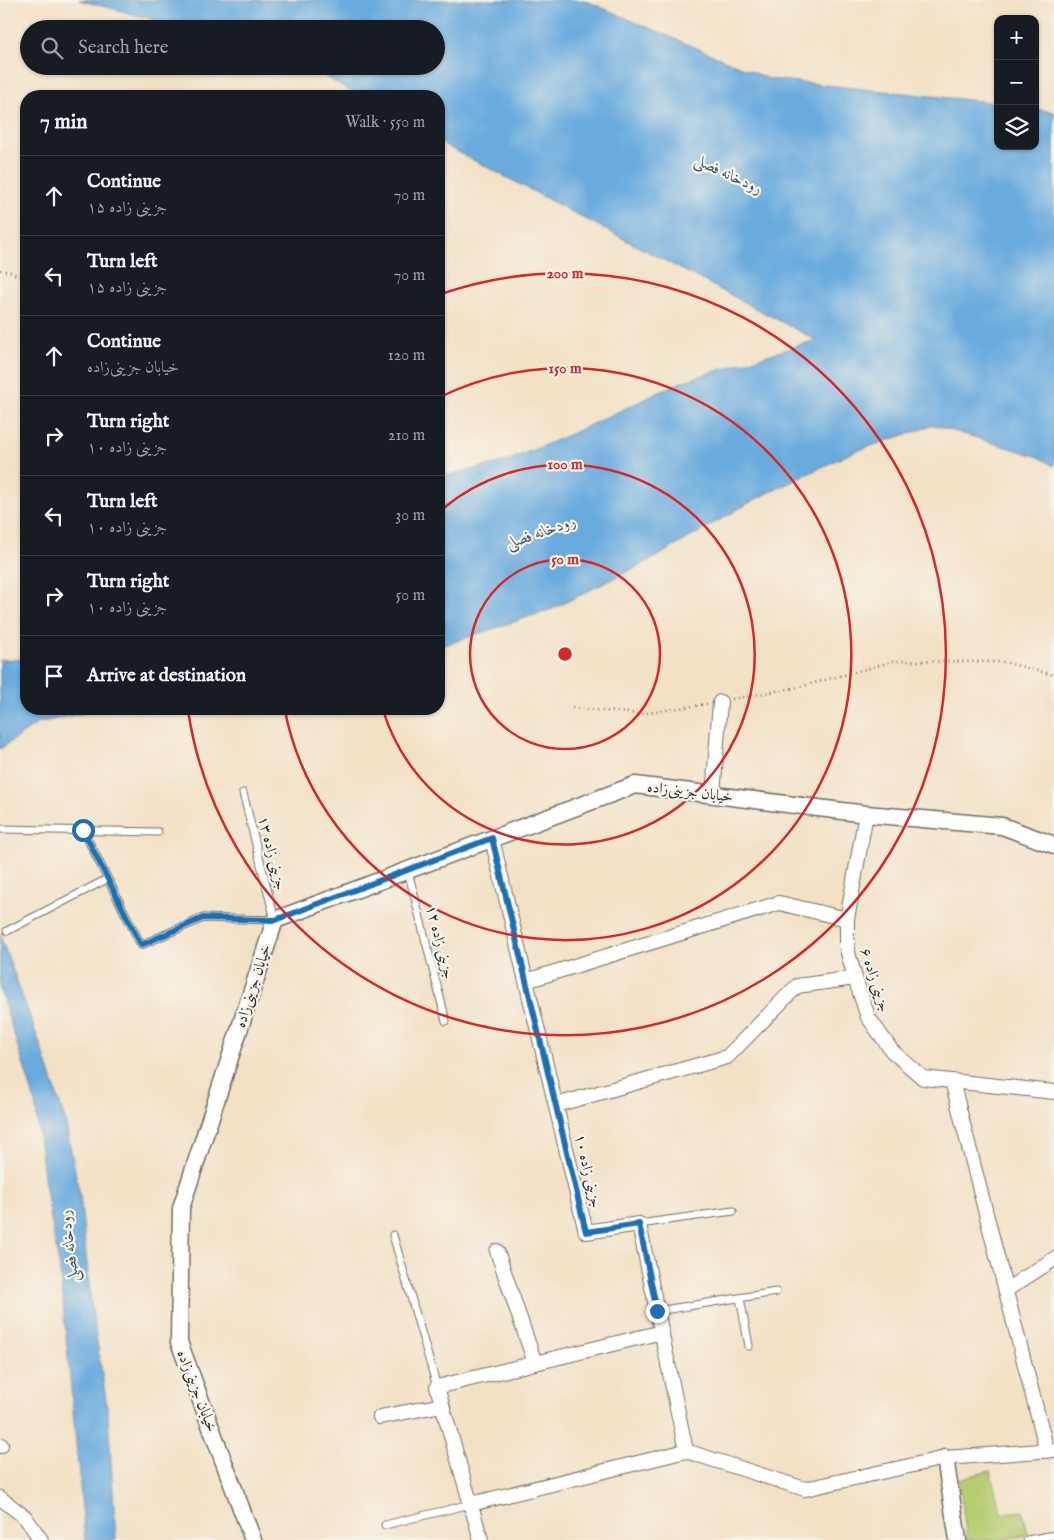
<!DOCTYPE html>
<html lang="en">
<head>
<meta charset="utf-8">
<style>
	:root { --surface:#171b24; --page:#242831; --text:#f1f3f6; --muted:#9ea1a6; --line:#363941 }
	body { margin:0; font-family:"IM FELL English",Amiri,serif; background:var(--page); color:var(--text) }
	.controls { position:absolute; right:15px; top:15px; display:grid; overflow:hidden; border-radius:10px; box-shadow:0 1px 4px #0004 }
	.controls button { width:45px; height:45px; display:grid; place-items:center; padding:0; border:0; border-bottom:1px solid var(--line); background:var(--surface); color:var(--text); font:25px sans-serif }
	.stop { position:absolute; width:15px; height:15px; margin:-11px; border:4px solid #1f6fb2; border-radius:50%; background:#fff }
	.stop.end { background:#1f6fb2; border-color:#fff; box-shadow:0 1px 5px #0008 }
	.list { margin:0; padding:0; list-style:none }
	h2 { display:flex; justify-content:space-between; align-items:center; height:65px; margin:0; padding:0 20px; font-size:21px }
	h2 small { font-size:16px; font-weight:400; color:var(--muted) }
	.list li { display:grid; grid-template-columns:32px 1fr auto; gap:15px; align-items:center; box-sizing:border-box; height:80px; padding:0 20px; border-top:1px solid var(--line) }
	.list b { display:block; font-size:19px; white-space:nowrap }
	.list p { margin:0; font-size:16px; white-space:nowrap; color:var(--muted) }
	.list em { font-size:16px; font-style:normal; color:var(--muted) }
	.icon { flex:none; width:28px; height:28px; fill:none; stroke:currentColor; stroke-width:2; stroke-linecap:round; stroke-linejoin:round }
	.map { position:relative; flex:none; width:1054px; height:1540px; overflow:hidden }
	.search { position:absolute; background:var(--surface); box-shadow:0 1px 4px #0004; left:20px; top:20px; width:425px; height:55px; display:flex; align-items:center; gap:12px; box-sizing:border-box; padding:0 18px; border-radius:28px; color:var(--muted); font-size:19px }
	.panel { position:absolute; background:var(--surface); box-shadow:0 1px 4px #0004; left:20px; top:90px; width:425px; height:625px; border-radius:20px }
	.map>svg:first-child { display:block }
	.green { fill:#b5cc70; stroke:#707c4e }
	.water { fill:#6aabde; stroke:#4a6b84 }
	.lines { fill:none; stroke-linecap:round; stroke-linejoin:round }
	.service-casing { stroke:#716b61; stroke-width:9 }
	.minor-casing { stroke:#716b61; stroke-width:16 }
	.tertiary-casing { stroke:#716b61; stroke-width:19 }
	.path { stroke:#716b61; stroke-width:2.5; stroke-dasharray:1 4; stroke-linecap:butt }
	.service { stroke:#fff; stroke-width:7 }
	.minor { stroke:#fff; stroke-width:14 }
	.tertiary { stroke:#fff; stroke-width:16 }
	.route { stroke:#1f6fb2; stroke-width:6 }
	.ring { fill:none; stroke:#d62828; stroke-width:2.5 }
	.labels { text-anchor:middle; dominant-baseline:central; stroke-width:4.5; stroke-linejoin:round; paint-order:stroke }
	.street-label { font-size:15px; fill:#2b2b2b; stroke:#f7f3e8 }
	.water-label { font-size:16px; font-style:italic; fill:#41586a; stroke:#f7f3e8 }
	.centre { fill:#d62828; stroke:#f7f3e8; stroke-width:2.5 }
	.ring-label { font-size:15px; text-anchor:middle; font-weight:bold; fill:#d62828; stroke:#f7f3e8; stroke-width:4.5; stroke-linejoin:round; paint-order:stroke }
</style>
</head>
<body>
<div class="map">
<svg width="1054" height="1540" viewBox="0 0 1054 1540">
	<rect width="100%" height="100%" fill="#f7f3e8"/>
	<filter id="ink" filterUnits="userSpaceOnUse"><feTurbulence type="fractalNoise" baseFrequency=".02" numOctaves="2"/><feDisplacementMap in="SourceGraphic" scale="10" xChannelSelector="R" yChannelSelector="G"/><feConvolveMatrix kernelMatrix="1 2 1 2 8 2 1 2 1" color-interpolation-filters="sRGB"/></filter>
	<filter id="wash" filterUnits="userSpaceOnUse"><feTurbulence type="fractalNoise" baseFrequency=".0096" numOctaves="4" result="noise"/><feDisplacementMap in="SourceGraphic" scale="20" xChannelSelector="R" yChannelSelector="G"/><feGaussianBlur stdDeviation="1.12" result="paint"/><feColorMatrix in="noise" values="0 0 0 0 0 0 0 0 0 0 0 0 0 0 0 0 0 1.4 0 .05"/><feComposite in="paint" operator="in"/></filter>
	<g filter="url(#wash)">
		<rect width="100%" height="100%" fill="#f3e1c6"/>
		<path class="green" d="M990,1471L1001,1513L1023,1511L1028,1535L998,1540H967L959,1479Z"/>
		<path class="water" d="M79,0H584L769,79L998,103V146H1035V109L1054,112V466L1036,456L934,425L853,452L754,500L651,560L552,609L439,647V477L504,462L571,434L681,382L816,340L439,142V96H359L307,66H436V29H190Z
			M26,659V709H105L38,723L0,749V660Z
			M0,935L45,1058L65,1120L80,1196L91,1302L108,1413L116,1540H85L60,1271L45,1184L35,1101L0,990Z"/>
	</g>
	<g filter="url(#ink)">
		<g class="lines">
			<g class="service-casing">
				<path id="service" d="M0,829L158,832
					M83,830L141,945L203,918L275,920L243,793
					M408,871L446,1021
					M7,931L107,879
					M639,1224L733,1211
					M393,1235L437,1387
					M740,1298L749,1346
					M657,1311L776,1292
					M385,1525L471,1504
					M1027,1540L1054,1535"/>
			</g>
			<g class="minor-casing">
				<path id="minor" d="M713,795L720,702
					M866,814L847,919V949L855,978L868,1017L892,1051L923,1078L1054,1092
					M492,839L586,1232L639,1224L686,1451
					M526,981L779,903L847,919
					M952,1081L1047,1451
					M556,1105L727,1057L797,986L855,978
					M497,1251L535,1363
					M1006,1290L1054,1259
					M380,1417L442,1405
					M0,1446L1,1445
					M0,1498L25,1517L41,1540
					M471,1504L686,1451L805,1489L945,1458L1054,1450
					M481,1540L437,1387L662,1332"/>
			</g>
			<g class="tertiary-casing">
				<path id="tertiary" d="M945,1458L958,1540
					M253,1540L179,1342L181,1208L275,920L635,785L866,814L1002,826L1054,845"/>
			</g>
			<path class="path" d="M0,270L10,272L26,279
				M732,699L799,687L895,661L1004,662L1054,675
				M572,708L640,714L707,704"/>
			<use href="#service" class="service"/>
			<use href="#minor" class="minor"/>
			<use href="#tertiary" class="tertiary"/>
		</g>
	</g>
	<g class="lines" filter="url(#ink)">
		<path class="route" d="M83,830L141,945L203,918L275,920L492,838L586,1232L639,1224L657,1311"/>
	</g>
	<g class="ring">
		<circle cx="565" cy="654" r="95"/>
		<path d="M439 512A190 190 0 1 1 383 710"/>
		<path d="M440 397A286 286 0 1 1 285 711"/>
		<path d="M441 294A381 381 0 1 1 188 710"/>
	</g>
	<g class="labels">
		<g class="street-label">
			<text transform="translate(690 792) rotate(7)">خیابان جزینی‌زاده</text>
			<text transform="translate(272 853) rotate(76)">جزینی زاده ۱۳</text>
			<text transform="translate(440 942) rotate(76)">جزینی زاده ۱۲</text>
			<text transform="translate(875 980) rotate(72)">جزینی زاده ۶</text>
			<text transform="translate(253 986) rotate(-72)">خیابان جزینی‌زاده</text>
			<text transform="translate(588 1171) rotate(77)">جزینی زاده ۱۰</text>
			<text transform="translate(197 1391) rotate(69)">خیابان جزینی‌زاده</text>
		</g>
		<g class="water-label">
			<text transform="translate(728 175) rotate(25)">رودخانه فصلی</text>
			<text transform="translate(541 533) rotate(-19)">رودخانه فصلی</text>
			<text transform="translate(70 1246) rotate(-97)">رودخانه فصلی</text>
		</g>
	</g>
	<circle cx="565" cy="654" r="8" class="centre"/>
	<g class="ring-label">
		<text x="565" y="278">200 m</text>
		<text x="565" y="373">150 m</text>
		<text x="565" y="469">100 m</text>
		<text x="565" y="564">50 m</text>
	</g>
</svg>
<div class="controls">
<button>+</button>
<button>−</button>
<button><svg class="icon" aria-label="layers" viewBox="0 0 24 24"><path d="M12 4l9 5-9 5-9-5zM3 14l9 5 9-5"/></svg></button>
</div>
<div class="stop" style="left:83px;top:830px"></div>
<div class="stop end" style="left:657px;top:1311px"></div>
<div class="search"><svg class="icon" aria-label="search" viewBox="0 0 24 24"><circle cx="10" cy="10" r="6"/><path d="M15 15l6 6"/></svg>Search here</div>
<section class="panel">
<h2>7 min<small>Walk · 550 m</small></h2>
<ul class="list">
<li><svg class="icon" aria-label="ahead" viewBox="0 0 24 24"><path d="M12 20V5M6 11l6-6 6 6"/></svg><div><b>Continue</b><p>جزینی زاده ۱۵</p></div><em>70 m</em></li>
<li><svg class="icon" aria-label="left" viewBox="0 0 24 24"><path d="M17 20v-9H6M10 6l-5 5 5 5"/></svg><div><b>Turn left</b><p>جزینی زاده ۱۵</p></div><em>70 m</em></li>
<li><svg class="icon" aria-label="ahead" viewBox="0 0 24 24"><path d="M12 20V5M6 11l6-6 6 6"/></svg><div><b>Continue</b><p>خیابان جزینی‌زاده</p></div><em>120 m</em></li>
<li><svg class="icon" aria-label="right" viewBox="0 0 24 24"><path d="M7 20v-9h11M14 6l5 5-5 5"/></svg><div><b>Turn right</b><p>جزینی زاده ۱۰</p></div><em>210 m</em></li>
<li><svg class="icon" aria-label="left" viewBox="0 0 24 24"><path d="M17 20v-9H6M10 6l-5 5 5 5"/></svg><div><b>Turn left</b><p>جزینی زاده ۱۰</p></div><em>30 m</em></li>
<li><svg class="icon" aria-label="right" viewBox="0 0 24 24"><path d="M7 20v-9h11M14 6l5 5-5 5"/></svg><div><b>Turn right</b><p>جزینی زاده ۱۰</p></div><em>50 m</em></li>
<li><svg class="icon" aria-label="arrive" viewBox="0 0 24 24"><path d="M6 21V4h12l-3 4 3 4H6"/></svg><div><b>Arrive at destination</b></div></li>
</ul>
</section>
</div>
</body>
</html>
